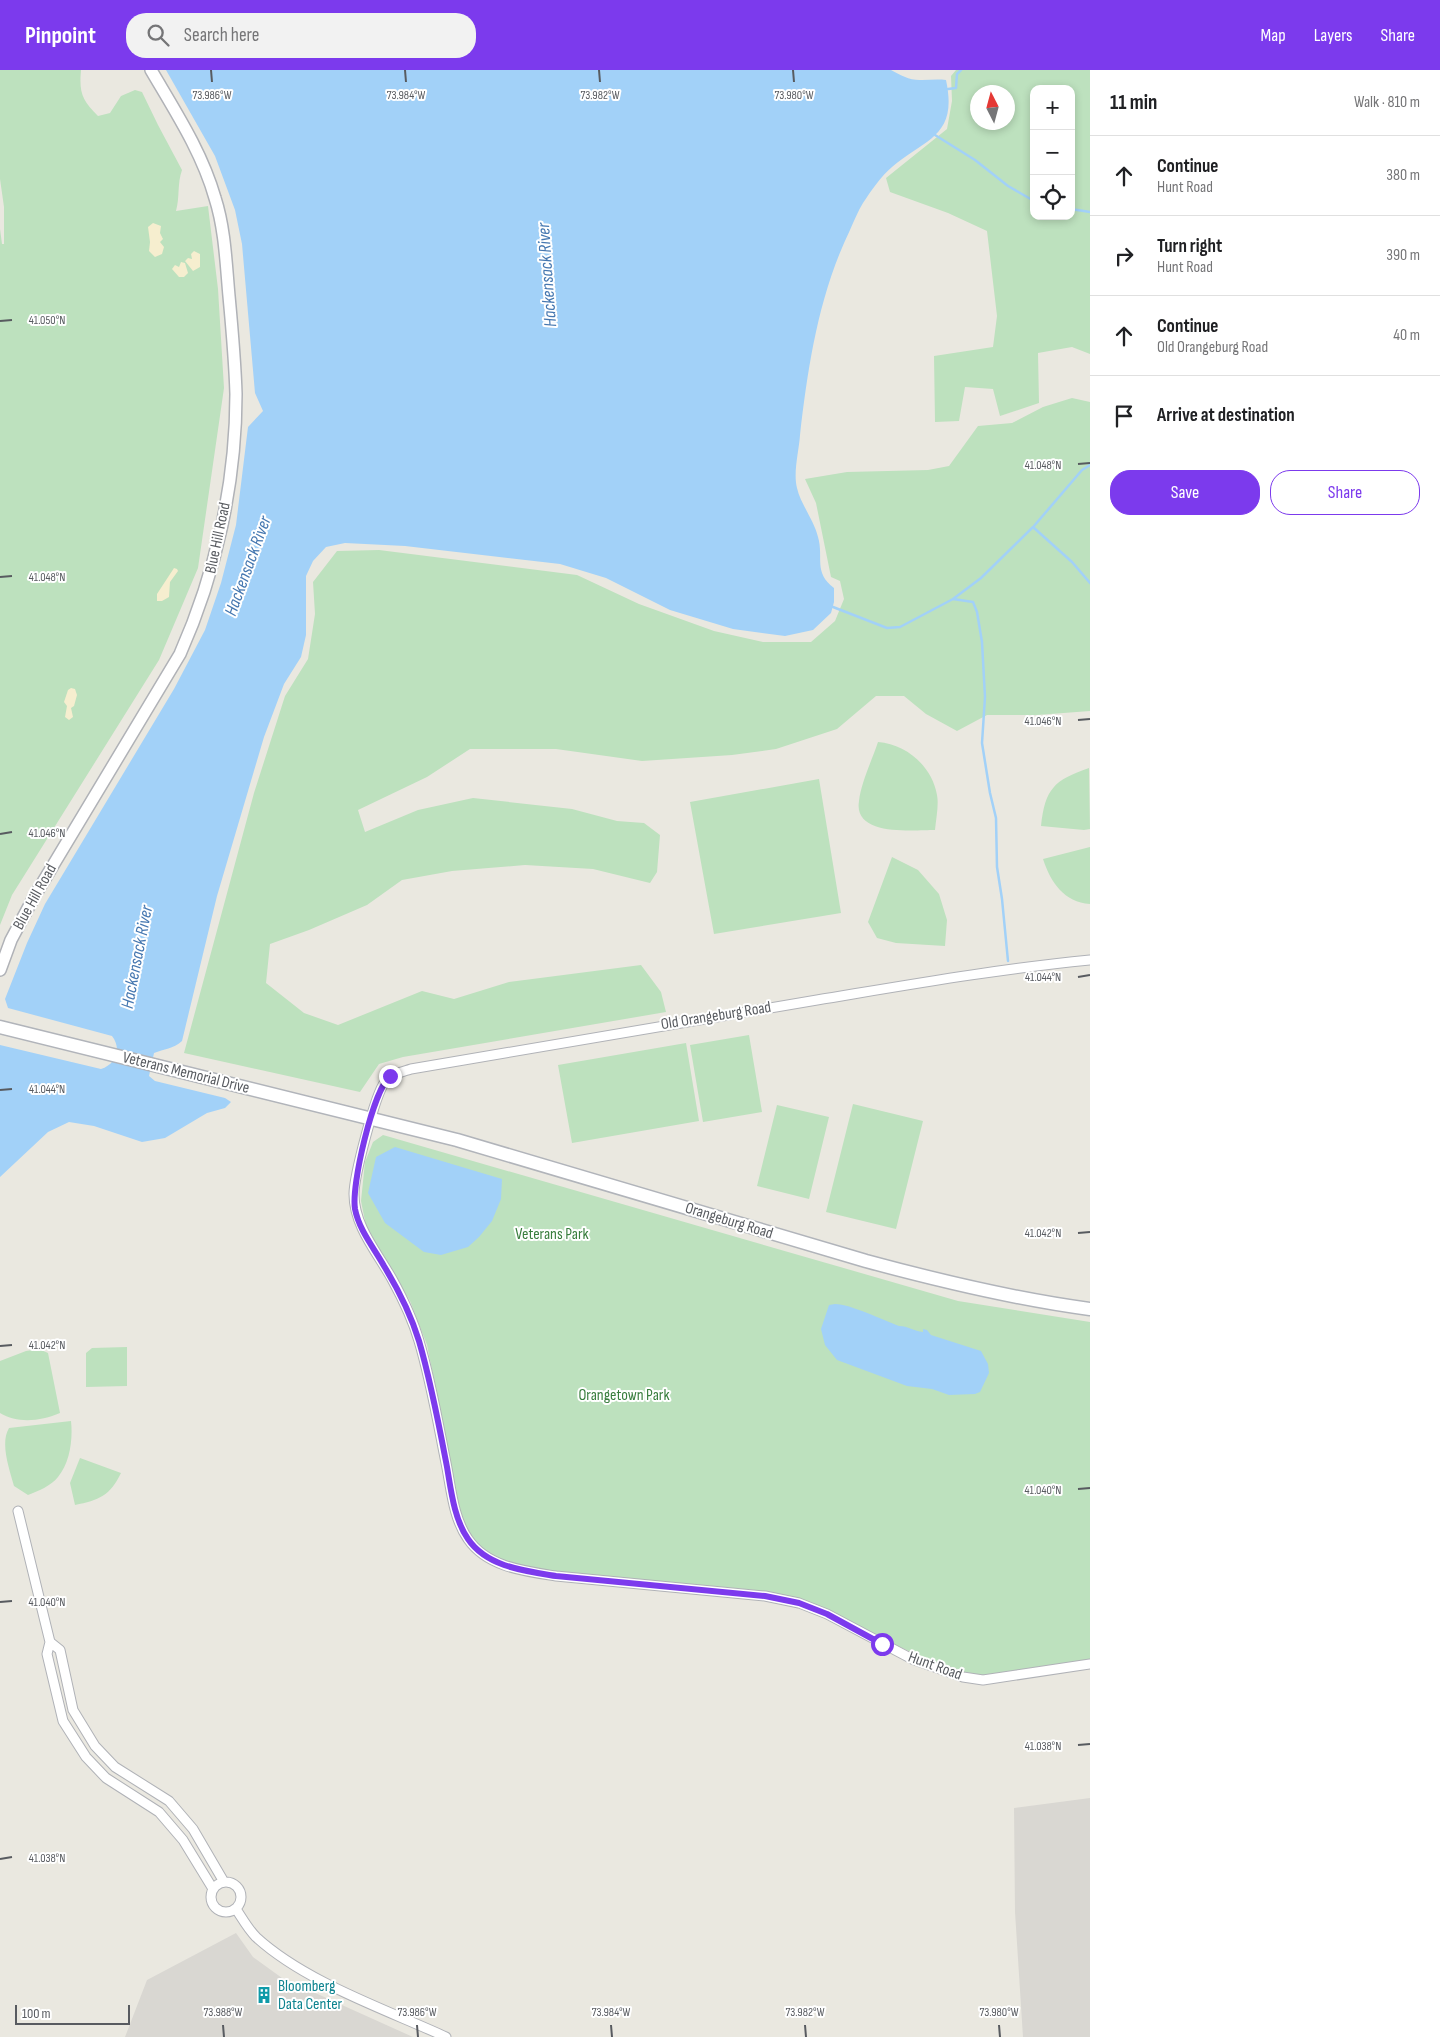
<!DOCTYPE html>
<html lang="en">
<head>
<meta charset="utf-8">
<style>
	:root { --surface:#fff; --page:#f2f2f2; --text:#202124; --muted:#757577; --line:#e0e0e0; --accent:#7c3aed }
	body { margin:0; font-family:"Sofia Sans Condensed",sans-serif; background:var(--page); color:var(--text) }
	.controls { position:absolute; right:15px; top:15px; display:grid; overflow:hidden; border-radius:10px; box-shadow:0 2px 8px #0003 }
	.controls button { width:45px; height:45px; display:grid; place-items:center; padding:0; border:0; border-bottom:1px solid var(--line); background:var(--surface); color:var(--text); font:25px sans-serif }
	.compass { position:absolute; left:970px; top:15px; width:45px; height:45px; border-radius:50%; background:var(--surface); box-shadow:0 2px 8px #0003; rotate:354deg }
	.scale { position:absolute; left:15px; bottom:12px; width:115px; box-sizing:border-box; padding-left:5px; border:2px solid #585b60; border-top:0; font-size:14px; line-height:18px; white-space:nowrap; color:#585b60; -webkit-text-stroke:4px #fff; paint-order:stroke }
	.stop { position:absolute; width:15px; height:15px; margin:-11px; border:4px solid #7c3aed; border-radius:50%; background:#fff }
	.stop.end { background:#7c3aed; border-color:#fff; box-shadow:0 1px 5px #0008 }
	.list { margin:0; padding:0; list-style:none }
	h2 { display:flex; justify-content:space-between; align-items:center; height:65px; margin:0; padding:0 20px; font-size:21px }
	h2 small { font-size:16px; font-weight:400; color:var(--muted) }
	.list li { display:grid; grid-template-columns:32px 1fr auto; gap:15px; align-items:center; box-sizing:border-box; height:80px; padding:0 20px; border-top:1px solid var(--line) }
	.list b { display:block; font-size:19px; white-space:nowrap }
	.list p { margin:0; font-size:16px; white-space:nowrap; color:var(--muted) }
	.list em { font-size:16px; font-style:normal; color:var(--muted) }
	.actions { display:flex; gap:10px; padding:15px 20px }
	.actions a { flex:1; padding:11px 0; border:1px solid var(--accent); border-radius:20px; text-align:center; font-size:18px; color:var(--accent) }
	.actions .main { background:var(--accent); color:#fff }
	.icon { flex:none; width:28px; height:28px; fill:none; stroke:currentColor; stroke-width:2; stroke-linecap:round; stroke-linejoin:round }
	.map { position:relative; flex:none; width:1090px; height:1967px; overflow:hidden }
	header { display:flex; align-items:center; gap:30px; box-sizing:border-box; height:70px; padding:0 25px; background:var(--accent); color:#fff }
	header strong { font-size:24px }
	nav { display:flex; gap:28px; margin-inline-start:auto; font-size:18px }
	.search { width:350px; height:45px; background:var(--page); display:flex; align-items:center; gap:12px; box-sizing:border-box; padding:0 18px; border-radius:20px; color:var(--muted); font-size:19px }
	main { display:flex }
	aside { flex:1; background:var(--surface) }
	.map>svg:first-child { display:block }
	.industrial { fill:#d9d7d2 }
	.green { fill:#bde1be; fill-rule:evenodd }
	.sand { fill:#f6eecf }
	.water { fill:#a2d1f8 }
	.lines { fill:none; stroke-linecap:round; stroke-linejoin:round }
	.stream { stroke:#a2d1f8; stroke-width:2.5 }
	.minor-casing { stroke:#b0b2b7; stroke-width:11 }
	.tertiary-casing { stroke:#b0b2b7; stroke-width:14 }
	.secondary-casing { stroke:#b1b4ba; stroke-width:15 }
	.minor { stroke:#fff; stroke-width:9 }
	.tertiary { stroke:#fff; stroke-width:11 }
	.secondary { stroke:#fff; stroke-width:12 }
	.route { stroke:#7c3aed; stroke-width:6 }
	.ticks { fill:none; stroke:#585b60; stroke-width:2 }
	.labels { text-anchor:middle; dominant-baseline:central; stroke-width:4; stroke-linejoin:round; paint-order:stroke }
	.street-label { font-size:16px; fill:#585b60; stroke:#fff }
	.park-label { font-size:16px; fill:#397e3e; stroke:#fff }
	.culture-label { font-size:16px; fill:#0d838f; stroke:#fff; text-anchor:start }
	.water-label { font-size:18px; font-style:italic; fill:#4577b0; stroke:#fff }
	.ticks-label { font-size:12px; text-anchor:middle; fill:#585b60; stroke:#fff; stroke-width:4; stroke-linejoin:round; paint-order:stroke }
</style>
</head>
<body>
<header>
<strong>Pinpoint</strong>
<div class="search"><svg class="icon" aria-label="search" viewBox="0 0 24 24"><circle cx="10" cy="10" r="6"/><path d="M15 15l6 6"/></svg>Search here</div>
<nav><a>Map</a><a>Layers</a><a>Share</a></nav>
</header>
<main>
<div class="map">
<svg width="1090" height="1967" viewBox="0 0 1090 1967">
	<rect width="100%" height="100%" fill="#eae8e0"/>
	<path class="industrial" d="M1090,1728V1967H1023L1015,1842L1014,1738Z
		M236,1863L253,1887L282,1908L413,1967H125L147,1910Z"/>
	<path class="green" d="M0,0H81C79,23 82,30 98,46L110,43L121,26L135,20L142,22L158,55L182,100C177,114 180,127 176,141L208,136L218,219L224,318L198,498L159,590L12,825L0,855V159L2,174H4V137L0,109Z
		M956,0H1090V284L1072,277L1038,283L1039,333L1000,346L993,319L965,317L959,351L935,352L934,286L993,277L997,246L987,161L948,143L890,122L886,108L947,59L952,31L951,6ZM1034,19H1071V146H1034ZM1008,22V52H978V22Z
		M1072,328L1090,332V641L1037,645H987L957,661L926,644L904,626H876L837,659L776,679L732,685L642,691L556,679H470L427,707L358,740L365,762L418,740L473,728L572,739L617,751L644,753L660,765L657,802L650,813L593,799L525,795L452,801L402,810L367,835L309,860L270,874L266,913L304,943L338,955L422,921L454,929L509,912L641,895L661,922L666,942L403,987L379,994L360,1022L184,983L254,723L285,626L308,589L315,544L313,512L337,481L379,480L577,505L639,534L714,561L763,572H811L835,551L844,529L840,511L831,507L816,433L805,409L847,402L928,400L949,396L978,356L1012,353L1043,337Z
		M878,672C906,674 932,696 937,725C939,735 936,749 935,760C914,760 853,767 859,731C861,713 872,690 878,672Z
		M1089,698L1090,759L1084,760L1041,756C1045,719 1054,710 1089,698Z
		M819,709L841,843L714,864L690,732Z
		M1090,777V834C1064,832 1051,813 1043,789Z
		M892,787L918,800L939,824L947,850L945,876L896,873L877,868L868,852Z
		M749,965L762,1042L703,1052L690,975Z
		M686,973L699,1051L572,1073L558,995Z
		M853,1034L923,1051L896,1159L826,1142Z
		M777,1035L829,1047L809,1129L757,1116Z
		M383,1065L958,1231L1090,1252V1591L985,1606L965,1602L922,1587L794,1529L755,1520L527,1499L496,1488L475,1474L462,1450L427,1275L410,1231L366,1156L361,1131L365,1092L373,1072Z
		M127,1277V1316L86,1317V1283L92,1278Z
		M39,1279L48,1283L60,1343C41,1351 18,1354 0,1343V1291L26,1281Z
		M71,1351C73,1369 70,1393 58,1407C51,1416 38,1421 28,1425L14,1416C9,1398 0,1373 9,1358Z
		M80,1388L121,1403C110,1426 99,1430 75,1435L70,1413Z"/>
	<path class="sand" d="M153,153L161,156L160,163L163,169L160,172L164,177L162,184L155,187L149,181L150,172L148,157Z
		M194,181L200,184V197L193,201L185,191L188,188L192,189L191,184Z
		M181,192L185,193L188,203L184,207H179L172,199L175,195L179,197Z
		M174,498L177,499L178,501L170,512L169,527L162,531H157V524Z
		M71,618L75,619L77,625L74,636L71,638L73,647L69,650L65,647L67,636L64,632L68,620Z"/>
	<path class="water" d="M166,0H891C900,5 911,11 922,10C930,10 937,9 946,10C958,66 927,68 892,97C881,106 871,121 863,133C858,141 854,151 850,160C819,224 808,295 800,365C799,381 793,402 797,418C801,435 814,450 818,467C824,488 813,502 834,518V532L831,543L813,560L785,566L733,559L670,540L606,508L560,494L405,476L345,473L326,477L313,491L306,506V565L301,587L284,614L264,667L217,826L182,971C173,979 164,979 154,983L149,1006L155,1011L225,1028L231,1032L225,1038L207,1043L165,1068L142,1072L94,1056L69,1052L48,1062L0,1107V975L101,999C116,994 122,979 112,966L8,938L5,929L27,873L45,834L174,619L205,560L221,513L236,455L248,357L263,341L255,323L242,174L235,140L215,86Z
		M395,1077L502,1109L501,1129L492,1151L479,1167L468,1177L441,1185L424,1182L385,1153L368,1123L376,1087Z
		M835,1234C850,1234 883,1250 899,1256C908,1256 914,1261 923,1262V1259L927,1260L931,1265L981,1281L988,1294L989,1303L980,1322L975,1324L949,1325L932,1319L907,1316L837,1290L825,1275L821,1259L829,1235Z"/>
	<g class="lines">
		<path class="stream" d="M948,19L956,18L957,4L961,0
			M935,65L975,90L1008,116L1034,131
			M1071,139L1090,142
			M1034,456L1082,400L1090,395
			M953,529L981,508L1033,457L1072,492L1090,513
			M833,537L887,558L900,557L953,529L973,532L977,542L982,572L985,627L982,673L990,723L996,748L997,797L1002,829L1008,891"/>
		<g class="minor-casing">
			<path id="minor" d="M1090,890C998,899 908,915 817,930C682,952 547,976 411,999C402,1002 391,1004 385,1012C375,1024 354,1107 354,1124C354,1156 377,1182 392,1209C403,1229 413,1250 419,1271C431,1311 438,1353 446,1393C451,1417 453,1448 468,1469C487,1497 524,1501 556,1506L765,1526L799,1533L827,1544L912,1589L963,1607L983,1610L1090,1594
				M18,1441L50,1572L47,1584L63,1651L86,1687L106,1708L159,1742L183,1770L213,1819
				M50,1572L60,1580L73,1640L95,1676L115,1697L169,1731L193,1759L224,1812
				M211 1827a15 15 0 1 1 30 0a15 15 0 1 1-30 0Z
				M236,1839C242,1848 248,1859 256,1867C305,1912 385,1939 446,1967"/>
		</g>
		<g class="tertiary-casing">
			<path id="tertiary" d="M0,900L11,870L34,827L180,584C216,503 236,413 236,324C235,291 232,258 229,226C226,193 225,159 215,128C202,82 175,41 151,0"/>
		</g>
		<g class="secondary-casing">
			<path id="secondary" d="M0,957L457,1070L866,1191C940,1211 1014,1229 1090,1239"/>
		</g>
		<use href="#minor" class="minor"/>
		<use href="#tertiary" class="tertiary"/>
		<use href="#secondary" class="secondary"/>
	</g>
	<g class="lines">
		<path class="route" d="M390,1006C373,1021 351,1115 355,1139C359,1160 374,1178 384,1196C398,1219 411,1245 419,1271C431,1312 439,1355 447,1397C451,1420 454,1449 468,1469C487,1497 525,1501 556,1506L765,1526L799,1533L827,1544L882,1574"/>
	</g>
	<path class="ticks" d="M211,0L212,12M405,0L406,12M599,0L600,12M793,0L794,12M0,251L12,250M1078,394L1090,393M0,507L12,506M1078,650L1090,649M0,764L12,762M1078,907L1090,905M0,1020L12,1019M1078,1163L1090,1162M0,1276L12,1275M1078,1419L1090,1418M0,1532L12,1531M1078,1675L1090,1674M0,1789L12,1787M223,1955L224,1967M417,1955L418,1967M611,1955L612,1967M805,1955L806,1967M999,1955L1000,1967"/>
	<defs>
		<g id="building-bare" transform="scale(1.35)"><path d="M-4-6H4V6H1V3H-1V6H-4ZM-2.5-4.3h1.7v1.8h-1.7ZM.8-4.3h1.7v1.8H.8ZM-2.5-1h1.7V.8h-1.7ZM.8-1h1.7V.8H.8Z" fill="#0f9aa8" stroke="#fff" stroke-width="2.5" paint-order="stroke"/></g>
	</defs>
	<g fill-rule="evenodd">
		<use href="#building-bare" x="264" y="1925"/>
	</g>
	<g class="labels">
		<g class="street-label">
			<text transform="translate(218 468) rotate(-78)">Blue Hill Road</text>
			<text transform="translate(35 827) rotate(-61)">Blue Hill Road</text>
			<text transform="translate(716 946) rotate(-9)">Old Orangeburg Road</text>
			<text transform="translate(186 1003) rotate(14)">Veterans Memorial Drive</text>
			<text transform="translate(729 1151) rotate(17)">Orangeburg Road</text>
			<text transform="translate(935 1596) rotate(20)">Hunt Road</text>
		</g>
		<g class="park-label">
			<text x="552" y="1164">Veterans Park</text>
			<text x="624" y="1325">Orangetown Park</text>
		</g>
		<g class="culture-label">
			<text x="278" y="1916">Bloomberg<tspan x="278" dy="18">Data Center</tspan></text>
		</g>
		<g class="water-label">
			<text transform="translate(547 205) rotate(-94)">Hackensack River</text>
			<text transform="translate(248 496) rotate(-70)">Hackensack River</text>
			<text transform="translate(137 887) rotate(-79)">Hackensack River</text>
		</g>
	</g>
	<g class="ticks-label">
		<text x="212" y="29">73.986°W</text>
		<text x="406" y="29">73.984°W</text>
		<text x="600" y="29">73.982°W</text>
		<text x="794" y="29">73.980°W</text>
		<text x="47" y="254">41.050°N</text>
		<text x="1043" y="399">41.048°N</text>
		<text x="47" y="511">41.048°N</text>
		<text x="1043" y="655">41.046°N</text>
		<text x="47" y="767">41.046°N</text>
		<text x="1043" y="911">41.044°N</text>
		<text x="47" y="1023">41.044°N</text>
		<text x="1043" y="1167">41.042°N</text>
		<text x="47" y="1279">41.042°N</text>
		<text x="1043" y="1424">41.040°N</text>
		<text x="47" y="1536">41.040°N</text>
		<text x="1043" y="1680">41.038°N</text>
		<text x="47" y="1792">41.038°N</text>
		<text x="223" y="1946">73.988°W</text>
		<text x="417" y="1946">73.986°W</text>
		<text x="611" y="1946">73.984°W</text>
		<text x="805" y="1946">73.982°W</text>
		<text x="999" y="1946">73.980°W</text>
	</g>
</svg>
<div class="controls">
<button>+</button>
<button>−</button>
<button><svg class="icon" aria-label="locate" viewBox="0 0 24 24"><circle cx="12" cy="12" r="6"/><path d="M12 2v4M12 18v4M2 12h4M18 12h4"/></svg></button>
</div>
<svg class="compass" viewBox="-18 -18 36 36"><path d="M0-13l5 13h-10z" fill="#e53935"/><path d="M0 13l5-13h-10z" fill="#757577"/></svg>
<div class="scale">100 m</div>
<div class="stop" style="left:882px;top:1574px"></div>
<div class="stop end" style="left:390px;top:1006px"></div>
</div>
<aside>
<h2>11 min<small>Walk · 810 m</small></h2>
<ul class="list">
<li><svg class="icon" aria-label="ahead" viewBox="0 0 24 24"><path d="M12 20V5M6 11l6-6 6 6"/></svg><div><b>Continue</b><p>Hunt Road</p></div><em>380 m</em></li>
<li><svg class="icon" aria-label="right" viewBox="0 0 24 24"><path d="M7 20v-9h11M14 6l5 5-5 5"/></svg><div><b>Turn right</b><p>Hunt Road</p></div><em>390 m</em></li>
<li><svg class="icon" aria-label="ahead" viewBox="0 0 24 24"><path d="M12 20V5M6 11l6-6 6 6"/></svg><div><b>Continue</b><p>Old Orangeburg Road</p></div><em>40 m</em></li>
<li><svg class="icon" aria-label="arrive" viewBox="0 0 24 24"><path d="M6 21V4h12l-3 4 3 4H6"/></svg><div><b>Arrive at destination</b></div></li>
</ul>
<div class="actions"><a class="main">Save</a><a>Share</a></div>
</aside>
</main>
</body>
</html>
